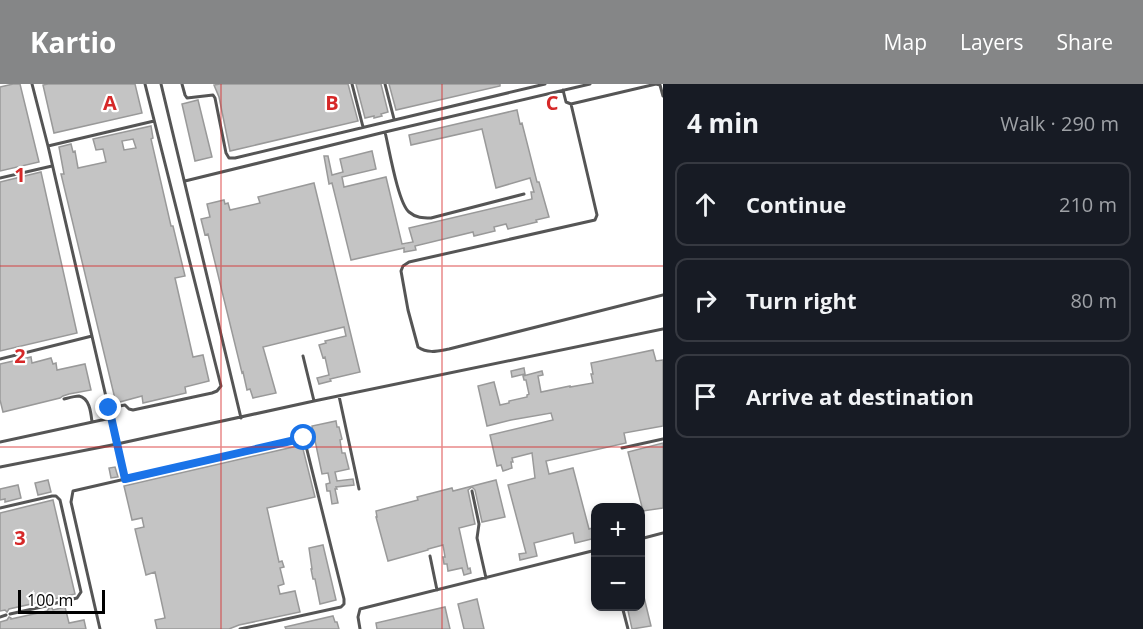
<!DOCTYPE html>
<html lang="en">
<head>
<meta charset="utf-8">
<style>
	:root { --surface:#171b24; --page:#20242c; --text:#f1f3f6; --muted:#9ea1a6; --line:#363941; --accent:#858687 }
	body { margin:0; font-family:"Open Sans",sans-serif; background:var(--page); color:var(--text) }
	.controls { position:absolute; right:18px; bottom:18px; display:grid; overflow:hidden; border-radius:12px; box-shadow:0 3px 9px #0003 }
	.controls button { width:54px; height:54px; display:grid; place-items:center; padding:0; border:0; border-bottom:2px solid var(--line); background:var(--surface); color:var(--text); font:30px sans-serif }
	.scale { position:absolute; left:18px; bottom:15px; width:87px; box-sizing:border-box; padding-left:6px; border:3px solid #000; border-top:0; font-size:16px; line-height:21px; white-space:nowrap; color:#000; -webkit-text-stroke:4px #fff; paint-order:stroke }
	.stop { position:absolute; width:18px; height:18px; margin:-14px; border:4px solid #1a73e8; border-radius:50%; background:#fff }
	.stop.end { background:#1a73e8; border-color:#fff; box-shadow:0 2px 6px #0008 }
	.list { margin:0; padding:0; list-style:none }
	h2 { display:flex; justify-content:space-between; align-items:center; height:78px; margin:0; padding:0 24px; font-size:26px }
	h2 small { font-size:20px; font-weight:400; color:var(--muted) }
	.list li { display:grid; grid-template-columns:39px 1fr auto; gap:18px; align-items:center; box-sizing:border-box; height:84px; margin:0 12px 12px; padding:0 12px; border:2px solid var(--line); border-radius:12px }
	.list b { display:block; font-size:22px; white-space:nowrap }
	.list em { font-size:20px; font-style:normal; color:var(--muted) }
	.icon { flex:none; width:33px; height:33px; fill:none; stroke:currentColor; stroke-width:2; stroke-linecap:round; stroke-linejoin:round }
	.map { position:relative; flex:none; width:663px; height:545px; overflow:hidden }
	header { display:flex; align-items:center; gap:36px; box-sizing:border-box; height:84px; padding:0 30px; background:var(--accent); color:#fff }
	header strong { font-size:28px }
	nav { display:flex; gap:33px; margin-inline-start:auto; font-size:21px }
	main { display:flex }
	aside { flex:1; background:var(--surface) }
	.map>svg:first-child { display:block }
	.building { fill:#c4c4c4; stroke:#999; stroke-width:1.5; fill-rule:evenodd }
	.lines { fill:none; stroke-linecap:round; stroke-linejoin:round }
	.lane { stroke:#555; stroke-width:3 }
	.route { stroke:#1a73e8; stroke-width:8 }
	.grid { fill:none; stroke:#d62828; stroke-width:1.5; stroke-opacity:0.55 }
	.grid-label { font-size:20px; text-anchor:middle; font-weight:bold; fill:#d62828; stroke:#fff; stroke-width:4.5; stroke-linejoin:round; paint-order:stroke }
</style>
</head>
<body>
<header>
<strong>Kartio</strong>
<nav><a>Map</a><a>Layers</a><a>Share</a></nav>
</header>
<main>
<div class="map">
<svg width="663" height="545" viewBox="0 0 663 545">
	<rect width="100%" height="100%" fill="#fff"/>
	<path class="building" d="M13,0H20L39,78L0,87V3Z
		M48,0H135L142,29L54,49L43,1Z
		M220,0H348L358,37L230,67L219,13L214,1Z
		M356,0H381L388,28L381,30L382,32L374,34V32L365,34Z
		M389,0H500V2L396,26Z
		M198,16L212,73L195,77L182,20Z
		M517,26L520,40L522,39L537,98H539L549,133L536,136L537,138L508,145L506,140L494,143L495,147L474,152L473,148L415,162L416,166L404,168V164L351,176L332,99L329,100L324,72H328L332,91L343,88L340,75L372,67L376,85L342,93L344,103L386,93L402,160L413,158L409,144L532,115L531,108H534L530,94L496,104L482,45L411,61L409,51Z
		M151,42L153,54L151,55L171,142H173L185,192L175,194L193,273L203,271L209,297L185,303L186,309L143,319L142,312L116,319L61,90H64L59,63L71,60L73,68L75,67L78,84L106,78L103,65L96,66L93,55ZM133,55L136,64L124,66L122,57Z
		M41,88L77,249L0,267V98Z
		M314,99L360,288L330,295L331,297L319,300L317,294L329,291L325,273L323,274L319,261L326,259L325,257L346,252L344,243L263,263L276,309L253,314L250,305L247,306L243,288L242,289L208,150L205,151L201,135L210,133L207,120L224,116L225,120L228,119L230,126L260,119L258,113Z
		M653,266L656,277L663,276V342L624,349L626,359L546,377L549,390L573,384L589,445L596,443V454L575,459L573,449L534,459L537,472L520,476L519,470L526,469L508,401L535,394L532,369L512,374L513,378H511L512,384L503,387L501,381L497,382L490,351L553,336L551,329L511,336L487,342L478,302L494,298L500,321L509,319V317L527,313V311L529,310L526,296H524L523,292L542,287L543,291L538,292L541,308L570,302V303L593,299L591,290H593L591,279Z
		M31,273L32,279L51,274L53,280L56,279L57,286L85,280L91,306L69,310L63,312L60,314L3,328L0,316V280Z
		M524,284L525,290L512,293L511,287Z
		M336,337L337,343H339L342,355L340,356L342,369H345L349,385L335,388L337,397L353,395L354,401L336,403L337,405H335L338,419L332,420L330,407H327L326,400L330,399L328,389L322,390L312,342Z
		M663,359V424L643,427L628,368Z
		M302,361L315,413L267,424L279,478L282,477L284,483L280,484L284,500L278,502L280,510L295,507L300,528L239,541L229,545H157L155,536L165,534L155,488L146,491L135,445L144,443L142,434L132,436L124,402Z
		M115,383L118,393L111,394L109,384Z
		M48,396L51,408L38,411L35,399Z
		M496,396L505,433L482,438L475,406L472,403L468,406L475,440L459,444L468,485L470,484L471,489L464,491L462,484L448,487L447,480H444L443,473H445L443,461L428,465V466L388,477L376,433H377L376,427L418,416L417,413L452,404L453,407Z
		M18,401L21,414L5,418V415L0,416V405Z
		M53,416L75,510L50,516L48,519L45,518V517L9,525L7,528L5,526L0,527V429Z
		M323,461L336,516L320,520L315,495H313L311,485H312L309,464Z
		M642,505L651,542L632,545L627,522H640V506Z
		M477,515L484,545H464L458,520Z
		M50,523L52,524L53,526L65,523L69,539L84,536L86,545H0V538L7,536L9,533L11,534V535L47,527Z
		M445,523L450,545H377L376,539Z
		M333,532L335,538H337L339,545H286L285,543Z"/>
	<g class="lines">
		<path class="lane" d="M32,0L48,62L125,395
			M161,0L241,334
			M182,0L185,11L187,14L213,11L215,14L226,69L229,74H235L545,0
			M352,0L363,43
			M385,0L394,35
			M563,6L566,18L571,20L656,0L660,1L663,12
			M571,20L597,131L595,136L409,178L403,182L401,187L408,226L418,263C428,270 438,267 449,265L663,211
			M385,48C389,64 398,119 409,128C416,134 423,134 431,134L524,110
			M48,62L154,37
			M0,94L52,82
			M185,97L385,48L590,0
			M303,272L314,317
			M0,275L92,252
			M339,312L359,405
			M64,315C68,314 75,312 79,312C90,314 91,330 92,338
			M109,324L125,321L129,325L133,326L212,309L217,307L221,302L145,0
			M0,358L111,334
			M622,364L663,355
			M0,383L117,360L314,317L663,245
			M472,407L479,440L477,454L486,494
			M0,424L52,412H56L60,416L81,508L77,514L52,520
			M640,455L663,449
			M430,472L437,506
			M622,522L628,545
			M10,530L46,522
			M0,533L6,531
			M100,545L71,418L73,407L304,354L344,515V520L341,523L240,545
			M360,545L358,533L360,525L596,466"/>
	</g>
	<g class="lines">
		<path class="route" d="M109,324L125,395L304,354"/>
	</g>
	<path class="grid" d="M221,0V545M442,0V545M0,182H663M0,363H663"/>
	<g class="grid-label">
		<text x="110" y="26">A</text>
		<text x="332" y="26">B</text>
		<text x="552" y="26">C</text>
		<text x="20" y="98">1</text>
		<text x="20" y="279">2</text>
		<text x="20" y="461">3</text>
	</g>
</svg>
<div class="controls">
<button>+</button>
<button>−</button>
</div>
<div class="scale">100 m</div>
<div class="stop" style="left:304px;top:354px"></div>
<div class="stop end" style="left:109px;top:324px"></div>
</div>
<aside>
<h2>4 min<small>Walk · 290 m</small></h2>
<ul class="list">
<li><svg class="icon" aria-label="ahead" viewBox="0 0 24 24"><path d="M12 20V5M6 11l6-6 6 6"/></svg><div><b>Continue</b></div><em>210 m</em></li>
<li><svg class="icon" aria-label="right" viewBox="0 0 24 24"><path d="M7 20v-9h11M14 6l5 5-5 5"/></svg><div><b>Turn right</b></div><em>80 m</em></li>
<li><svg class="icon" aria-label="arrive" viewBox="0 0 24 24"><path d="M6 21V4h12l-3 4 3 4H6"/></svg><div><b>Arrive at destination</b></div></li>
</ul>
</aside>
</main>
</body>
</html>
